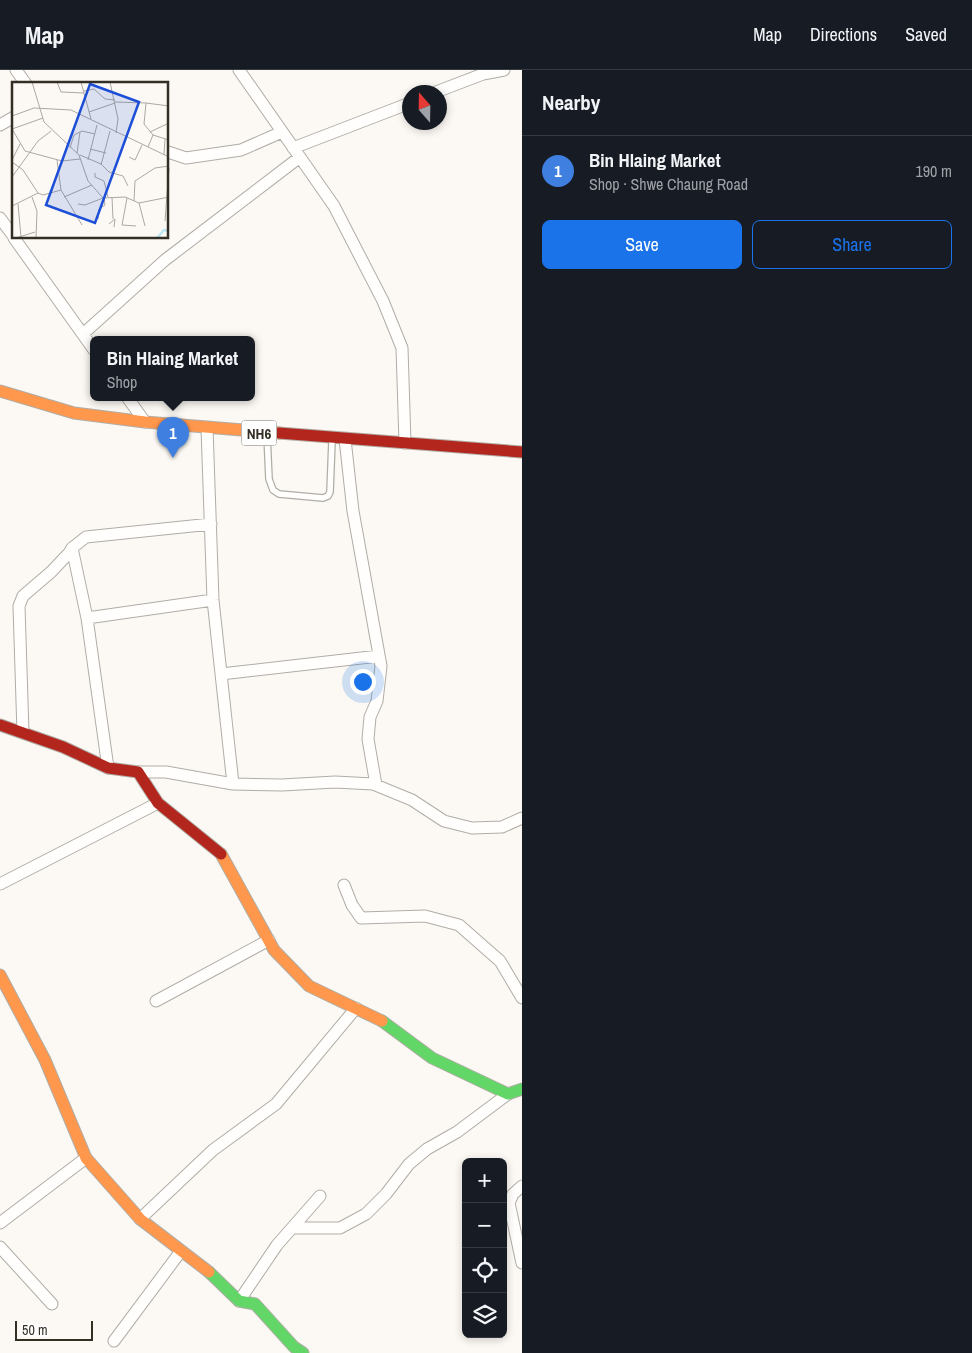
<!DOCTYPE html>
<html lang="en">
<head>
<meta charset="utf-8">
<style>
	:root { --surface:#171b24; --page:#20242c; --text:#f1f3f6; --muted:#9ea1a6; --line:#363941; --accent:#1a73e8 }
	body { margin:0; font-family:"Archivo Narrow",sans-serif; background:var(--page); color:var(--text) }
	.controls { position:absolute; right:15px; bottom:15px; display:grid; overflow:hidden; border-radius:8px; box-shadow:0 2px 8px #0003 }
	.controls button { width:45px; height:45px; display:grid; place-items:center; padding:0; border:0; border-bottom:1px solid var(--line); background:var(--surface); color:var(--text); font:25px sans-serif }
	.compass { position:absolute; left:402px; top:15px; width:45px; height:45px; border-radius:50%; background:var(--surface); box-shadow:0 2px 8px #0003; rotate:340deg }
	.scale { position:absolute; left:15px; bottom:12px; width:78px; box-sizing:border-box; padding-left:5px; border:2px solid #342f25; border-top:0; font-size:14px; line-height:18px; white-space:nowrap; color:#342f25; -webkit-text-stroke:4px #fff; paint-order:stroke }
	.you { position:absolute; left:362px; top:611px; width:18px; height:18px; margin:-12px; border:4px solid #fff; border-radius:50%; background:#1a73e8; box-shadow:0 0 0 8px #1a73e833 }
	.badge { display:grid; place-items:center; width:32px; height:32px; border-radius:50%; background:var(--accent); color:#fff; font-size:16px; font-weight:700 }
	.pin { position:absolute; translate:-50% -41px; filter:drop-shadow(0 1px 2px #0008) }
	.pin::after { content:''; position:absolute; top:26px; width:18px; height:15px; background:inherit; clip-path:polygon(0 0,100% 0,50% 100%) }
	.popup { position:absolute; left:90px; top:266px; width:165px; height:65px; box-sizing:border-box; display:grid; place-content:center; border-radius:8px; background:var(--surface); filter:drop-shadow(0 1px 4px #0005); font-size:16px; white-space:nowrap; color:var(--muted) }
	.popup b { font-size:19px; color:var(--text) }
	.popup::after { content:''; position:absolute; left:50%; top:100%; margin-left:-10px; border:10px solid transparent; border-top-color:var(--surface) }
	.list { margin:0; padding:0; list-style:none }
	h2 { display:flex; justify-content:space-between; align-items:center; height:65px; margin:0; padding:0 20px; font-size:21px }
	h2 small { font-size:16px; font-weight:400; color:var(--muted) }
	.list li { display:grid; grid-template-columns:32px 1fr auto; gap:15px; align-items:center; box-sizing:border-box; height:70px; padding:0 20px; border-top:1px solid var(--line) }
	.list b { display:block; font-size:19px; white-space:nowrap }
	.list p { margin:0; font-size:16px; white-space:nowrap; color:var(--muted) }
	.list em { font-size:16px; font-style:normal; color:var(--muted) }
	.actions { display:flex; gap:10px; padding:15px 20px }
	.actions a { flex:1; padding:11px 0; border:1px solid var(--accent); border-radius:8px; text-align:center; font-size:18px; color:var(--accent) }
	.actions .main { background:var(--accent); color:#fff }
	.icon { flex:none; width:28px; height:28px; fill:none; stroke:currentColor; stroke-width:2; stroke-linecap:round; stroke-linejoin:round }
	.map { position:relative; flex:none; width:522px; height:1283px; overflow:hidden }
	header { display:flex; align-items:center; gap:30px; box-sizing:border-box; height:70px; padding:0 25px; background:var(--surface); border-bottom:1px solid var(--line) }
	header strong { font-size:24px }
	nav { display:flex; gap:28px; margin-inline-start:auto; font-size:18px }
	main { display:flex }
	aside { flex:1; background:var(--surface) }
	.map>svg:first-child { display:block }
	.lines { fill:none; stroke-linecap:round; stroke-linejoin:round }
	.lane-casing { stroke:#b0ada6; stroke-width:8 }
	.street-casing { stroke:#b0ada6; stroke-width:13 }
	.fast-casing { stroke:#b0ada6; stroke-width:13 }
	.slow-casing { stroke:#b0ada6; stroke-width:13 }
	.jam-casing { stroke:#b0ada6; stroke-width:13 }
	.lane { stroke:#fffefd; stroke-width:5.5 }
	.street { stroke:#fffefd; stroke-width:11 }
	.fast { stroke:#63d668; stroke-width:11 }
	.slow { stroke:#ff974d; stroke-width:11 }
	.jam { stroke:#b3261e; stroke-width:11 }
	.labels { text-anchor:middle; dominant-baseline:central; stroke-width:5; stroke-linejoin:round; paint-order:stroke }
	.shield { fill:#fff; stroke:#716d66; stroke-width:1 }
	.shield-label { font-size:15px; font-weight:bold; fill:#342f25 }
	.inset-river { fill:none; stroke:#bae8f5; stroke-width:2.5 }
	.inset-road { fill:none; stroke:#aca8a1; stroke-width:1 }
	.view { fill:#1d4ed8; fill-opacity:0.15; stroke:#1d4ed8; stroke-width:2.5 }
	.inset-edge { fill:none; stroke:#342f25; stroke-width:2.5 }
</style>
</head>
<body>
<header>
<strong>Map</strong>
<nav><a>Map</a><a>Directions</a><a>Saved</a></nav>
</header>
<main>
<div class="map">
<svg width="522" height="1283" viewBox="0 0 522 1283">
	<rect width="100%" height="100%" fill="#fcf9f4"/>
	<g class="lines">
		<g class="lane-casing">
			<path id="lane" d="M267,365L269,409L273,420L279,424L323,428L328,426L330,422L332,371"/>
		</g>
		<g class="street-casing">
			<path id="street" d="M16,0L26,14
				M239,0L334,136L383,231L402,278L405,373
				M436,22L483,4L504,0
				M0,55L14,47
				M293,78L410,33
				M168,82L186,88L241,80L282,62
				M0,148L14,167
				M14,168L94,280
				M83,264L165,190L300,87
				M127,327L145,352
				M207,358L213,530L233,714
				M345,369L353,441L381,596L377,631L370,647L368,669L376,715
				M72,478L87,548L108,698
				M87,548L213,530
				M221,604L379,586
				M23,663L19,536L23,526L51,502L69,483L72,478L86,467L211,454
				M138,702H166L233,714L282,715L335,712L373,714L412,730L444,751L472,758L502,757L522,748
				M0,814L158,733
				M344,815L352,835L361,848L425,846L459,855L500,891L522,928
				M156,931L269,870
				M522,1116L513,1124L509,1133L522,1193
				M140,1149L213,1080L276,1034L356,938
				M0,1153L86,1088
				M293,1158H340L366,1144L386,1124L409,1094L427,1079L457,1062L508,1024
				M0,1177L52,1234
				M239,1231L277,1175L320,1126
				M114,1271L181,1181"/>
		</g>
		<g class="fast-casing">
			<path id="fast" d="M382,951L432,988L508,1024L522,1019
				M209,1202L239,1231L255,1234L294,1277L303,1283"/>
		</g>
		<g class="slow-casing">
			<path id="slow" d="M0,321L74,343L145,352L279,363
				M221,784L274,880L309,916L382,951
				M0,905L45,990L86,1088L140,1149L209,1202"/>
		</g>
		<g class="jam-casing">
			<path id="jam" d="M279,363L522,382
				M0,655L63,677L108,698L138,702L158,733L221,784"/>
		</g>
		<use href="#lane" class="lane"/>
		<use href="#street" class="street"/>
		<use href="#fast" class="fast"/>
		<use href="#slow" class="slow"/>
		<use href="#jam" class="jam"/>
	</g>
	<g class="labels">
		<rect class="shield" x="241.5" y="350.5" width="35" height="25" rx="4"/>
		<g class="shield-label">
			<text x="259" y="363">NH6</text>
		</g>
	</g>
	<g transform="translate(12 12)">
		<rect width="156" height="156" fill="#fcf9f4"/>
		<path class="inset-river" d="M145,156L152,148L157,149"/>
		<path class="inset-road" d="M20,0L32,40L67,73L76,99L91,116L113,115L127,121L157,115M45,0L49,10L72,11M69,0L79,37M98,0L106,37L104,51M72,9L82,7L93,17L103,18M103,20L134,21M77,30L103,21M0,34L22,26L59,28L157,75M31,36L0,47L13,69L50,79L68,77M138,50L157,41M141,53L157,58M136,65L141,53L132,42L134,21L157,24M58,66L62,53L70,49L83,52M78,67L94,71M65,71L68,50M68,73L89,82L97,90L111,94L116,104M152,73L153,57M117,75L123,78L130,63M0,78L8,62M45,78L49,108L70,143M76,78L85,43M0,80L11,88L26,111L31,113L49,108M89,83L98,49M83,91V95L92,99L96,115M0,95L26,59L39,49M20,115L25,129L24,156M52,115L80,103M100,115L101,137M115,116L110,143L124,144M122,119L123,99L143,86L157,84M127,121L133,144M6,122L9,155M66,122L73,123L91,116M0,124L26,111M86,137L87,127L93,123L92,116M153,139L157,86M97,142L103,137L102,145M4,156L23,150"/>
		<path class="view" d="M78,2L127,20L83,141L34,123Z"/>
		<rect width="156" height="156" class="inset-edge"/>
	</g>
</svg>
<div class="controls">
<button>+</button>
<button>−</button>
<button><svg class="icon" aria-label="locate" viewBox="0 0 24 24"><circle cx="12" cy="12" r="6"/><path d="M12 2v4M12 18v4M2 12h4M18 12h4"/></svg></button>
<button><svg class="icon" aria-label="layers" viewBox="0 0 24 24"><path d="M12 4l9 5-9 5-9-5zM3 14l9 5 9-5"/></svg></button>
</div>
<svg class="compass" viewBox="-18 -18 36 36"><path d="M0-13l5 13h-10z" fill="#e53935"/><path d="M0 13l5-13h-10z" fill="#9ea1a6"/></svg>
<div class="scale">50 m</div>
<div class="you"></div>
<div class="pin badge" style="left:173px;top:388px;background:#3f7fe0">1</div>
<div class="popup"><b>Bin Hlaing Market</b>Shop</div>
</div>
<aside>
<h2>Nearby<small></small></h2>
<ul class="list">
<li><span class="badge" style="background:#3f7fe0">1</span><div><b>Bin Hlaing Market</b><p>Shop · Shwe Chaung Road</p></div><em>190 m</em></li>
</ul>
<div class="actions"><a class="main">Save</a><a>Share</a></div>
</aside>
</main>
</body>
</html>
